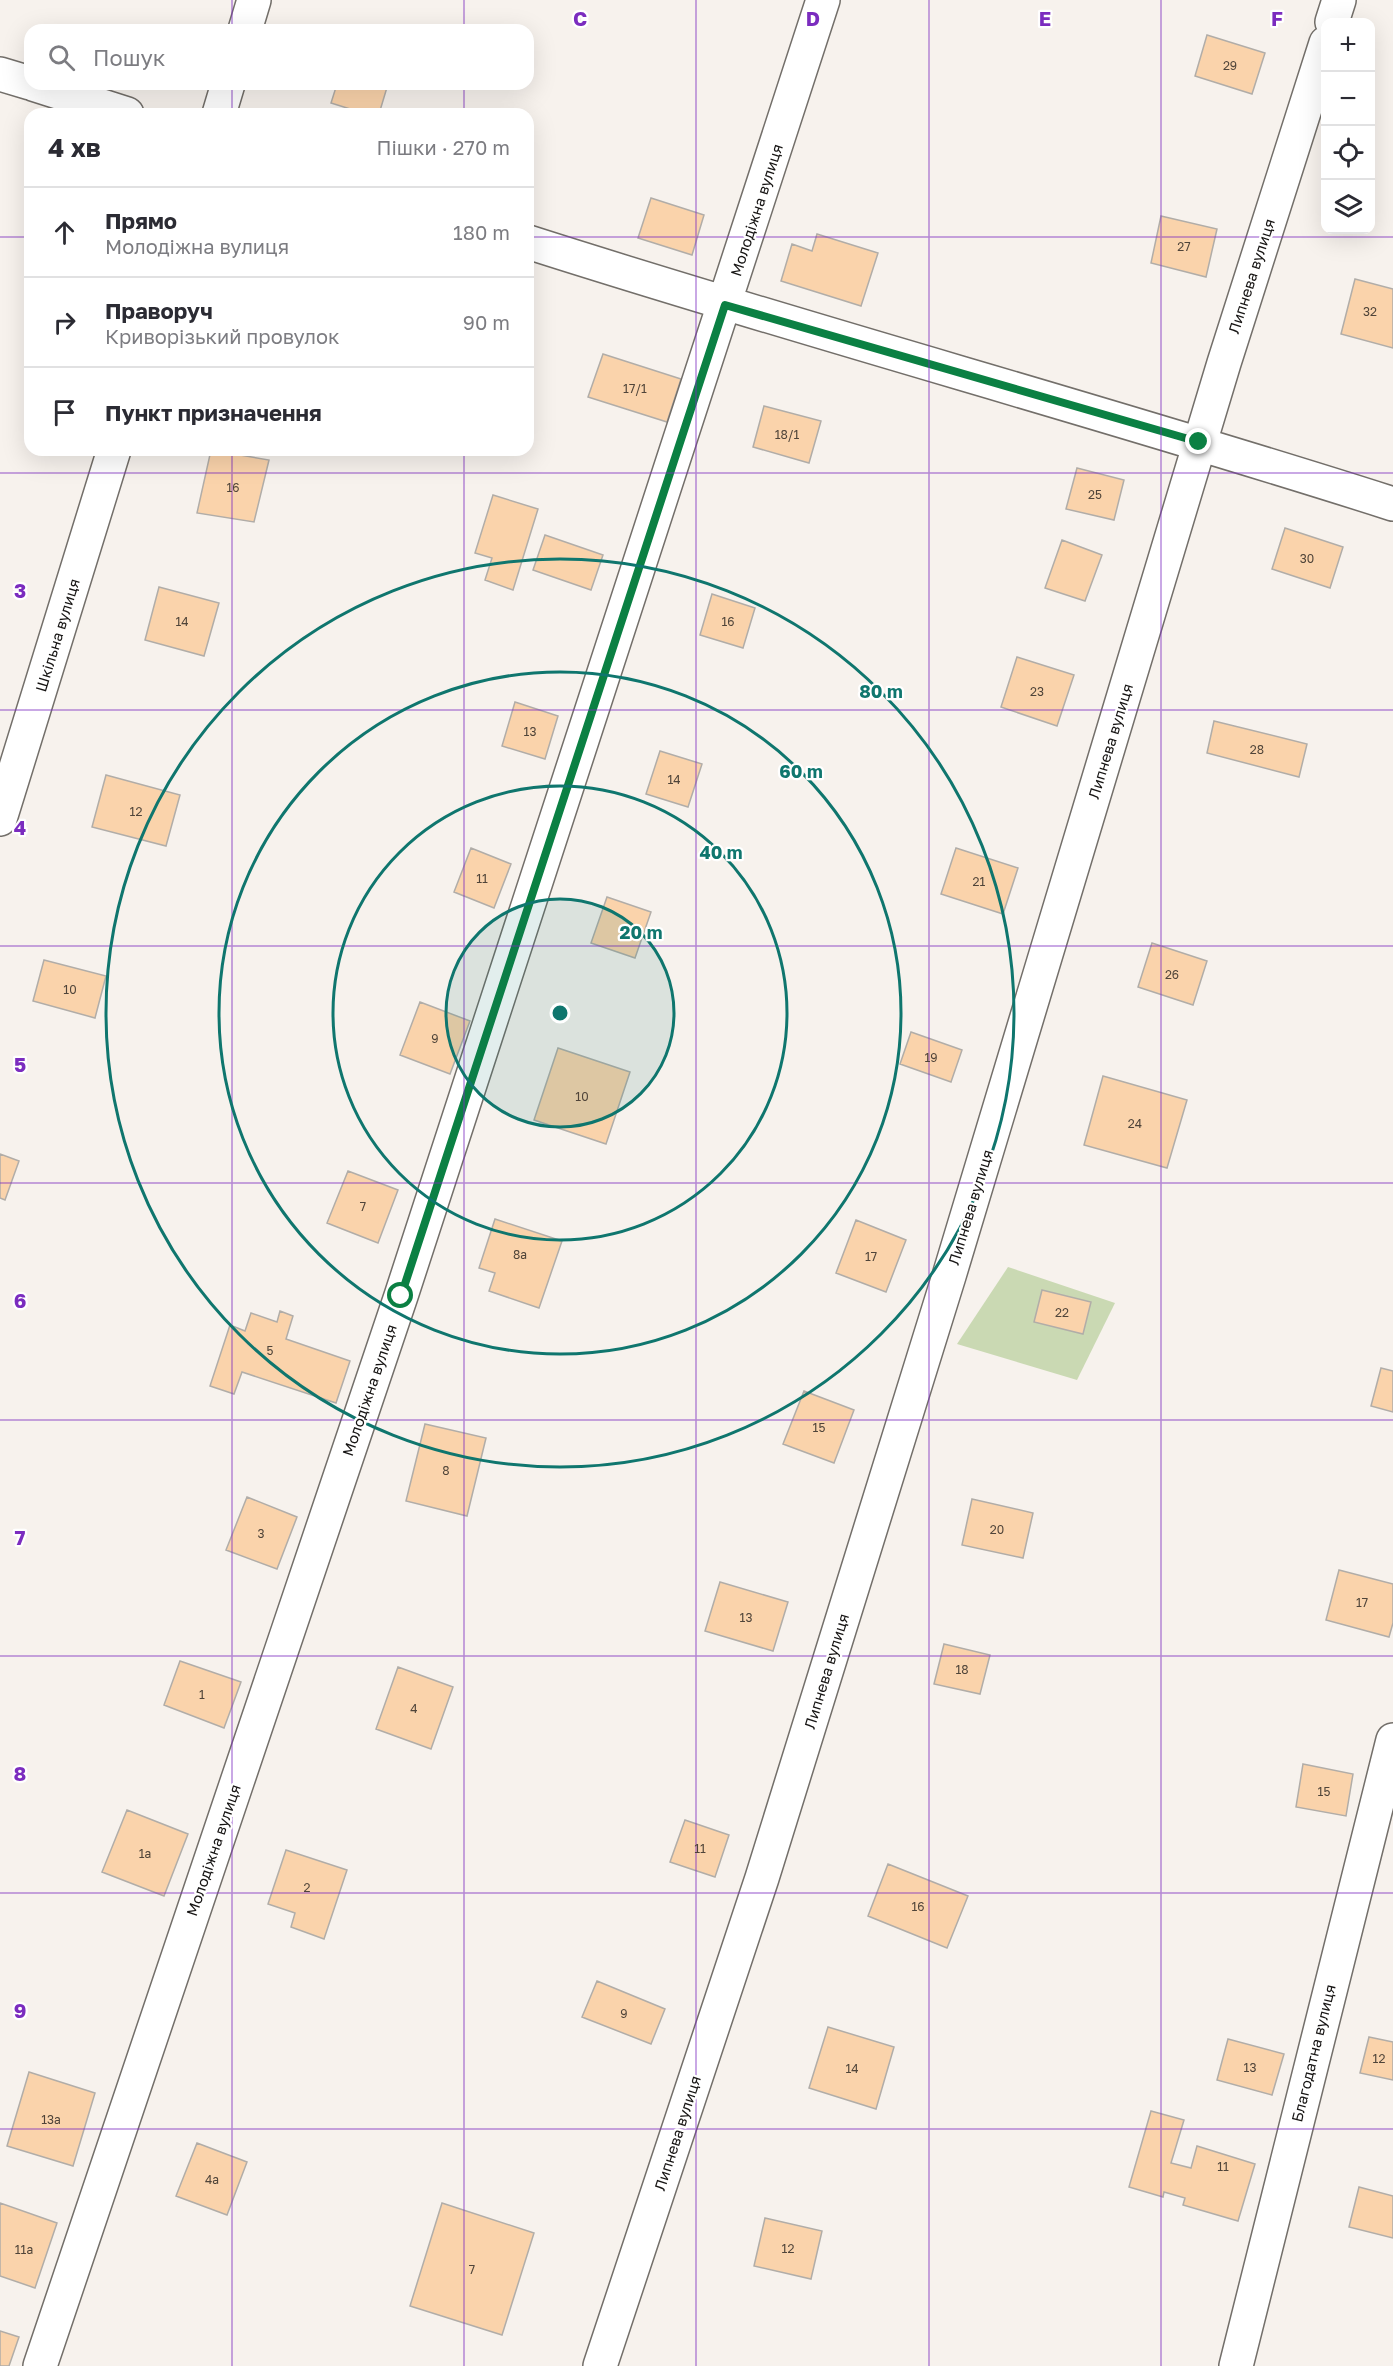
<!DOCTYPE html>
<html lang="uk">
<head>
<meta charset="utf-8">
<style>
	:root { --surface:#fff; --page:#f2f2f3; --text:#2b2b33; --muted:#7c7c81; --line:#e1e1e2 }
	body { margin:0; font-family:"Golos Text",sans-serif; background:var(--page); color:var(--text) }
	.controls { position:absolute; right:18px; top:18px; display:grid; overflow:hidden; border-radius:12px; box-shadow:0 6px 24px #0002 }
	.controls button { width:54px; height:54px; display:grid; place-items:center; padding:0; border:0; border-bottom:2px solid var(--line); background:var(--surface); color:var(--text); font:30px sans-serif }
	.stop { position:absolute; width:18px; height:18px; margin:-14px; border:4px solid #0b8043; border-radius:50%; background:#fff }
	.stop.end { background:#0b8043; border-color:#fff; box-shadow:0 2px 6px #0008 }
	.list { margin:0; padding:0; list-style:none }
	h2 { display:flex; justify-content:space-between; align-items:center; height:78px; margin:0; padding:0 24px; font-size:26px }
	h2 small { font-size:20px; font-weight:400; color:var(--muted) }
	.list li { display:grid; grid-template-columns:39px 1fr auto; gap:18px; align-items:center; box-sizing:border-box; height:90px; padding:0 24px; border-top:2px solid var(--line) }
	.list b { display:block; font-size:22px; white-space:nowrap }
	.list p { margin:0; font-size:20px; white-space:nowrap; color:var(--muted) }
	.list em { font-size:20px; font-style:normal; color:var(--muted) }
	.icon { flex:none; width:33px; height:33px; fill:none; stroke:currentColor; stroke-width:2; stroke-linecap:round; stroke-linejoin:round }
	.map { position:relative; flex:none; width:1393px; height:2366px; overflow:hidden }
	.search { position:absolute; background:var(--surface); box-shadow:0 6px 24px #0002; left:24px; top:24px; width:510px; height:66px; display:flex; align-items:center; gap:15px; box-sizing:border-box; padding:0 21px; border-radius:18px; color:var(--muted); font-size:22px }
	.panel { position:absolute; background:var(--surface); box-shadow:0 6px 24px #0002; left:24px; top:108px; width:510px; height:348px; border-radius:18px }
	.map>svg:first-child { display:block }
	.green { fill:#cad9b3 }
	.building { fill:#fad3ab; stroke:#b1ada8; stroke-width:1.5 }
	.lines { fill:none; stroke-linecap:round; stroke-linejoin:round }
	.minor-casing { stroke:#736f6a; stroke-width:36 }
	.minor { stroke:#fff; stroke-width:33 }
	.route { stroke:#0b8043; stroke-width:8 }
	.grid { fill:none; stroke:#7b2cbf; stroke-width:1.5; stroke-opacity:0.55 }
	.ring { fill:none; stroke:#0f766e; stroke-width:3 }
	.labels { text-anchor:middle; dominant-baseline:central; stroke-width:4.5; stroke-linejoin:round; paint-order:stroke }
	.number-label { font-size:12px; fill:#4f4439 }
	.street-label { font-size:15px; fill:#161413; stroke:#fff }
	.grid-label { font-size:20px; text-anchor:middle; font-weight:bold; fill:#7b2cbf; stroke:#fff; stroke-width:4.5; stroke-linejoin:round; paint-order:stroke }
	.centre { fill:#0f766e; stroke:#fff; stroke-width:3 }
	.ring-label { font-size:18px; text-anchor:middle; font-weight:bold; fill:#0f766e; stroke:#fff; stroke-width:4.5; stroke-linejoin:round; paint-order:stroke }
</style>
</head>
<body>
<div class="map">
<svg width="1393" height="2366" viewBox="0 0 1393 2366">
	<rect width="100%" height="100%" fill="#f7f2ed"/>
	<path class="green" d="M1008,1267L1115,1303L1077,1380L957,1344Z"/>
	<path class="building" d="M1207,35L1265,53L1252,94L1195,76Z
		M337,84H388L379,114H366L331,103Z
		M651,198L704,215L692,255L638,238Z
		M1161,216L1217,229L1206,277L1151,263Z
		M817,234L878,253L861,306L781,281L792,244L812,251Z
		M1355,279L1393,289V348L1341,334Z
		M603,354L681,379L667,422L588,397Z
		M764,406L821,421L809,463L753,447Z
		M211,450L269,460L254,522L197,513Z
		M1077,468L1124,480L1114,520L1066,509Z
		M493,495L538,509L513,590L485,580L492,558L475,553Z
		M1285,528L1343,547L1330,588L1272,569Z
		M545,535L603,555L591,590L533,570Z
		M1062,540L1102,555L1085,601L1045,588Z
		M159,587L219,603L204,656L145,640Z
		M712,594L755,608L743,648L700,635Z
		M1017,657L1074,675L1057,726L1001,707Z
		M515,702L558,716L545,759L502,746Z
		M1214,721L1307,744L1299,777L1207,753Z
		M660,751L702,764L688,807L646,794Z
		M106,775L180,795L166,846L92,827Z
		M471,848L511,864L494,908L454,892Z
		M956,848L1018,868L1003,914L941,894Z
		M607,897L651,912L635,958L591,943Z
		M1152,943L1207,961L1193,1005L1138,987Z
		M44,960L106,976L95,1018L33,1001Z
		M420,1002L470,1021L450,1074L400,1055Z
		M911,1032L962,1050L951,1082L900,1064Z
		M558,1048L630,1072L606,1144L534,1120Z
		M1103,1076L1187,1100L1167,1168L1084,1145Z
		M0,1154L19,1161L5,1200L0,1198Z
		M348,1171L398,1190L378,1243L327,1223Z
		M495,1219L562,1241L539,1308L489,1291L495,1273L479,1268Z
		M856,1220L906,1240L886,1292L836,1273Z
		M1042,1290L1091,1302L1083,1334L1034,1322Z
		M280,1311L293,1316L286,1339L350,1361L336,1403L242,1372L234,1394L210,1386L230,1325L245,1331L251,1313L277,1322Z
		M1381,1368L1393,1371V1412L1371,1406Z
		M804,1391L854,1410L834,1463L783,1444Z
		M425,1424L486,1438L467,1516L406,1501Z
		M247,1497L297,1517L277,1569L226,1550Z
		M972,1499L1033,1513L1023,1558L962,1545Z
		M1339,1570L1393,1584V1623L1389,1637L1326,1620Z
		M720,1582L788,1602L773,1651L705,1631Z
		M944,1644L990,1655L980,1694L934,1684Z
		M180,1661L241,1682L224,1728L164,1705Z
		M398,1667L453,1687L431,1749L376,1729Z
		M1303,1764L1353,1774L1346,1816L1296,1807Z
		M127,1810L188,1834L164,1896L102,1872Z
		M685,1820L729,1835L715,1877L670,1862Z
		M286,1850L347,1870L324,1939L291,1927L295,1913L268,1904Z
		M888,1864L968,1896L947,1948L868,1916Z
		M597,1981L665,2009L651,2044L582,2017Z
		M828,2027L894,2047L876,2109L809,2088Z
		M1369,2037L1393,2042V2080L1360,2073Z
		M1228,2039L1284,2054L1272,2095L1217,2080Z
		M29,2072L95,2093L73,2166L7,2146Z
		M1151,2111L1184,2120L1171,2163L1191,2168L1197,2146L1255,2164L1238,2221L1183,2205L1185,2198L1164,2192L1163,2197L1129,2187Z
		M197,2143L247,2162L227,2215L176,2196Z
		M1359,2187L1393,2196V2238L1349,2227Z
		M0,2203L57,2223L35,2288L0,2276Z
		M442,2203L534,2233L502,2335L410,2306Z
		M765,2218L822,2231L811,2279L754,2266Z
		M0,2331L19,2337L9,2366H0Z"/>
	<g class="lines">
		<g class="minor-casing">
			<path id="minor" d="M1332,22L1339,0
				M245,30L254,0
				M0,74L30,83
				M33,84L127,114
				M219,114L228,84
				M528,242C815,334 1106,412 1393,504
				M0,819L114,450
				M40,2366L401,1296L823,0
				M600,2366L762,1878L949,1276L1224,363L1326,43
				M1236,2366L1393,1740"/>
		</g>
		<use href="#minor" class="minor"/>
	</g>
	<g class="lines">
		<path class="route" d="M401,1296L725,305L1199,442"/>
	</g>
	<path class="grid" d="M232,0V30M464,0V30M696,0V2366M929,0V2366M1161,0V2366M232,84V114M464,84V114M0,237H30M528,237H1393M232,450V2366M464,450V2366M0,473H1393M0,710H1393M0,946H1393M0,1183H1393M0,1420H1393M0,1656H1393M0,1893H1393M0,2129H1393"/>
	<circle cx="560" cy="1013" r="114" fill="#0f766e" fill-opacity=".12"/>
	<g class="ring">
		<circle cx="560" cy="1013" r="114"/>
		<circle cx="560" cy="1013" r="227"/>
		<circle cx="560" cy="1013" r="341"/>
		<circle cx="560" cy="1013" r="454"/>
	</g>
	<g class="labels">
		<g class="number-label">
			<text x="1230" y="65">29</text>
			<text x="1184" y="246">27</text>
			<text x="1370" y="311">32</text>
			<text x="635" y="388">17/1</text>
			<text x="787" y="434">18/1</text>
			<text x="233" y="487">16</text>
			<text x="1095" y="494">25</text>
			<text x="1307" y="558">30</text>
			<text x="182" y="621">14</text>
			<text x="728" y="621">16</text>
			<text x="1037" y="691">23</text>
			<text x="530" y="731">13</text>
			<text x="1257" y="749">28</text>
			<text x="674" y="779">14</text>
			<text x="136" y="811">12</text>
			<text x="482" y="878">11</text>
			<text x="979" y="881">21</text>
			<text x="1172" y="974">26</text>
			<text x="70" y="989">10</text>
			<text x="435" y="1038">9</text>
			<text x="931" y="1057">19</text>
			<text x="582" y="1096">10</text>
			<text x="1135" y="1123">24</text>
			<text x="363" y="1206">7</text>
			<text x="520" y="1254">8а</text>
			<text x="871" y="1256">17</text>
			<text x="1062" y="1312">22</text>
			<text x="270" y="1350">5</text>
			<text x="819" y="1427">15</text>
			<text x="446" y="1470">8</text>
			<text x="997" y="1529">20</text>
			<text x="261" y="1533">3</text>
			<text x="1362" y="1602">17</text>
			<text x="746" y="1617">13</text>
			<text x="962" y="1669">18</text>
			<text x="202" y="1694">1</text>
			<text x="414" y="1708">4</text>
			<text x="1324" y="1791">15</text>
			<text x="700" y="1848">11</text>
			<text x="145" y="1853">1а</text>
			<text x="307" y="1887">2</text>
			<text x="918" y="1906">16</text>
			<text x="624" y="2013">9</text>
			<text x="1379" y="2058">12</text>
			<text x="1250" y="2067">13</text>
			<text x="852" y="2068">14</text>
			<text x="51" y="2119">13а</text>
			<text x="1223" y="2166">11</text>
			<text x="212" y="2179">4а</text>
			<text x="788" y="2248">12</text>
			<text x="24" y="2249">11а</text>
			<text x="472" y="2269">7</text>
		</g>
		<g class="street-label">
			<text transform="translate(756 210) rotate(-72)">Молодіжна вулиця</text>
			<text transform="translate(1251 276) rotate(-72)">Липнева вулиця</text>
			<text transform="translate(57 635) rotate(-73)">Шкільна вулиця</text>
			<text transform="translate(1110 741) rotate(-73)">Липнева вулиця</text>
			<text transform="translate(970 1207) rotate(-73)">Липнева вулиця</text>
			<text transform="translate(369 1390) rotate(-71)">Молодіжна вулиця</text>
			<text transform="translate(826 1671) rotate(-73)">Липнева вулиця</text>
			<text transform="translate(213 1850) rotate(-71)">Молодіжна вулиця</text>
			<text transform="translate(1313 2053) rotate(-76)">Благодатна вулиця</text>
			<text transform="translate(677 2133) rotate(-72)">Липнева вулиця</text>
		</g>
	</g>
	<g class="grid-label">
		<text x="580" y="26">C</text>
		<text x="813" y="26">D</text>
		<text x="1045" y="26">E</text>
		<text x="1277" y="26">F</text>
		<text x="20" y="598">3</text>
		<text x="20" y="835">4</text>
		<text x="20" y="1072">5</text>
		<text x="20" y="1308">6</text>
		<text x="20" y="1545">7</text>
		<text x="20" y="1781">8</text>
		<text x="20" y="2018">9</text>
	</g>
	<circle cx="560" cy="1013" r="9" class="centre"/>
	<g class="ring-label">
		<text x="881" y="698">80 m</text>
		<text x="801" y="778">60 m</text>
		<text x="721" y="859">40 m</text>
		<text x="641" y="939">20 m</text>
	</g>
</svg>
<div class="controls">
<button>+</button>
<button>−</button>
<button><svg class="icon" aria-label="locate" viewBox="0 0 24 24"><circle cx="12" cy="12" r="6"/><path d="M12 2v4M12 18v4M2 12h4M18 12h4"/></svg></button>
<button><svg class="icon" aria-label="layers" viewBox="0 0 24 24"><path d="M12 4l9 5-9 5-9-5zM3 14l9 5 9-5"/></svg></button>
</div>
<div class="stop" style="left:401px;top:1296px"></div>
<div class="stop end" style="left:1199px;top:442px"></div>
<div class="search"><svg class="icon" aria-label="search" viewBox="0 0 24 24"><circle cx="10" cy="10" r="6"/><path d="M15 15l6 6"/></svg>Пошук</div>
<section class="panel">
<h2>4 хв<small>Пішки · 270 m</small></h2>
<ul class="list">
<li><svg class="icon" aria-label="ahead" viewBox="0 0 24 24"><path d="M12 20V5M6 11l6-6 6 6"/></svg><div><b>Прямо</b><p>Молодіжна вулиця</p></div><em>180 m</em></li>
<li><svg class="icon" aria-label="right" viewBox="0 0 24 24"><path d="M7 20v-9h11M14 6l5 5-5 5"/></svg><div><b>Праворуч</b><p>Криворізький провулок</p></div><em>90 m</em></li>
<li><svg class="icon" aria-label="arrive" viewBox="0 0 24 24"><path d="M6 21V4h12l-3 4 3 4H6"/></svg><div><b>Пункт призначення</b></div></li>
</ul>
</section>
</div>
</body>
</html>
